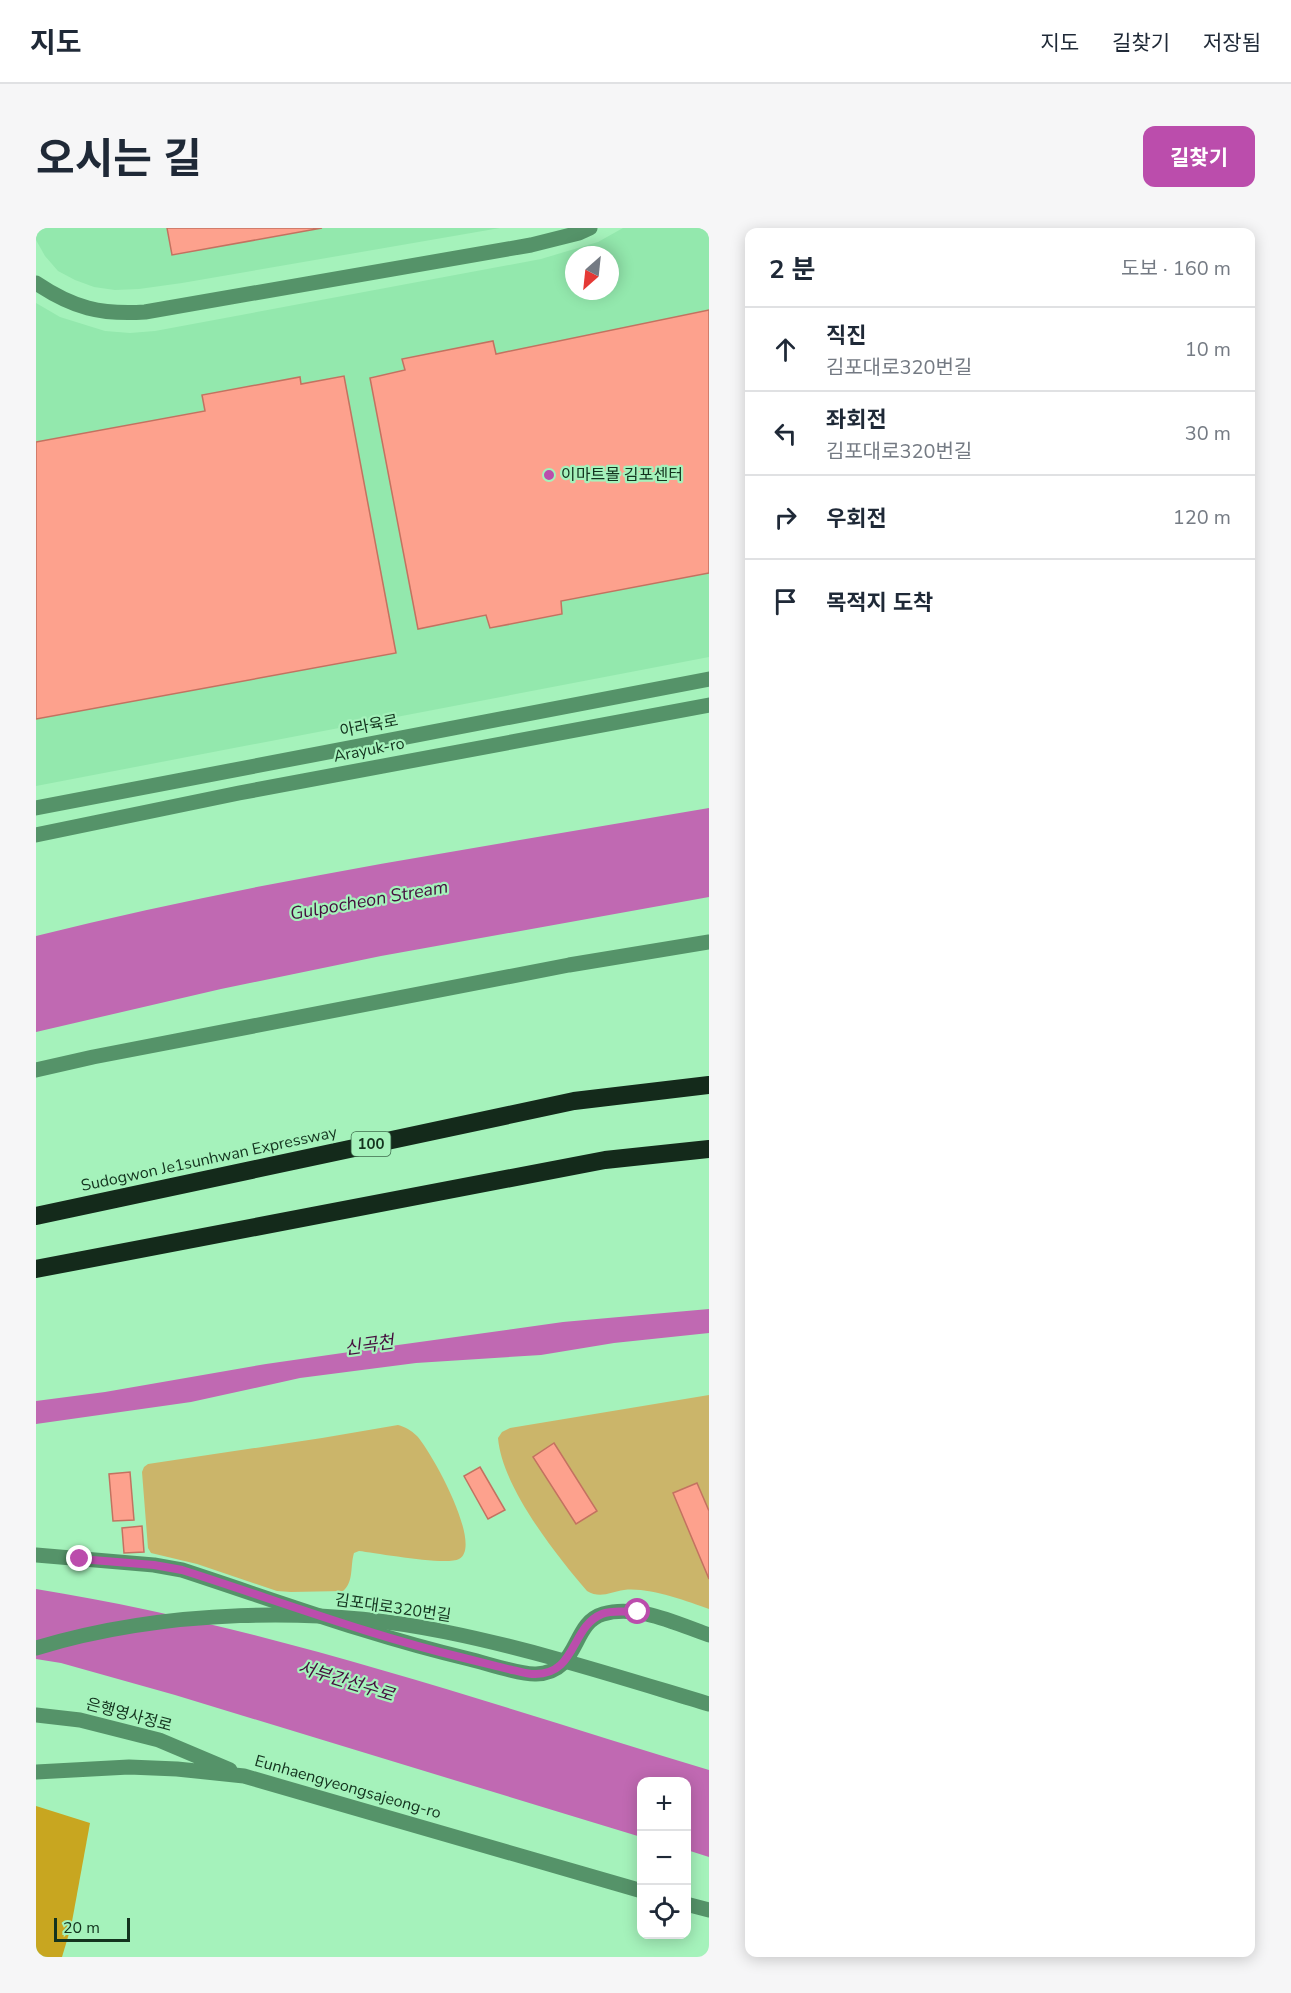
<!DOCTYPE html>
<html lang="ko">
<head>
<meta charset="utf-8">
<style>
	:root { --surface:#fff; --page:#f6f6f7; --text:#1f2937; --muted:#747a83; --line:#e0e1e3; --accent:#bb4dac }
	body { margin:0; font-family:"Nunito Sans","Noto Sans KR",sans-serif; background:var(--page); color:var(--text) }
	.controls { position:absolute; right:18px; bottom:18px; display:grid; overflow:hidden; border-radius:12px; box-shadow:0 3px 15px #0003 }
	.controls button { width:54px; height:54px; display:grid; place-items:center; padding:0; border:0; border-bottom:2px solid var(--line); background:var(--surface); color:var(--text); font:30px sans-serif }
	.compass { position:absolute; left:529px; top:18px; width:54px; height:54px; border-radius:50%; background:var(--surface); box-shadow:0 3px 15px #0003; rotate:207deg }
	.scale { position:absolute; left:18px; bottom:15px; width:76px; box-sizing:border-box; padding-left:6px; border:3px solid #13331e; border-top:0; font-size:16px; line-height:21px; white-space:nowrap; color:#13331e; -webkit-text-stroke:4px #a5f2bb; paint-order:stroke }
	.stop { position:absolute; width:18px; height:18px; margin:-14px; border:4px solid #bb4dac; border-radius:50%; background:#fff }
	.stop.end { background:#bb4dac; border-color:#fff; box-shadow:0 2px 6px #0008 }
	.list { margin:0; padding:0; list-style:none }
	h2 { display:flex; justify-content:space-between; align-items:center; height:78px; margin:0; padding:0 24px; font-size:26px }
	h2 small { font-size:20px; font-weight:400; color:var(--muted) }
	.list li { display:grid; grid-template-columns:39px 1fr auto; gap:18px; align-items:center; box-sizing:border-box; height:84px; padding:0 24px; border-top:2px solid var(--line) }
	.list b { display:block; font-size:22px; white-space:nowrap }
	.list p { margin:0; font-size:20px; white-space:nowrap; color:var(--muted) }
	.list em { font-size:20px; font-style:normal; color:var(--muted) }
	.icon { flex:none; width:33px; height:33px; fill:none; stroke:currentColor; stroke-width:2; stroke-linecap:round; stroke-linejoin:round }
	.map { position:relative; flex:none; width:673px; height:1729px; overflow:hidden; border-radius:12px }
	header { display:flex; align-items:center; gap:36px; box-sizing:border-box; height:84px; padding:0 30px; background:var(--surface); border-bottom:2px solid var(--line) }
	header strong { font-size:28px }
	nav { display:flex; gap:33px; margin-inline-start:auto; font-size:21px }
	.intro { display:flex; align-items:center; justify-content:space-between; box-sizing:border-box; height:144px; padding:0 36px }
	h1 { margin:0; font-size:42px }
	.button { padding:15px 27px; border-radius:12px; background:var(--accent); color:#fff; font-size:21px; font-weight:700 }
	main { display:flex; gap:36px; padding:0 36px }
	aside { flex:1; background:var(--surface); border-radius:12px; box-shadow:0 3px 15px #0003 }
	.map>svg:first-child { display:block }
	.built { fill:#93e8ad; fill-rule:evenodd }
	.green { fill:#cbb56a }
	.forest { fill:#c8a620 }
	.water { fill:#c069b2 }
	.building { fill:#fda18d; stroke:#c37260; stroke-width:1.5 }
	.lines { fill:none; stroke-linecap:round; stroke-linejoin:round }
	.minor { stroke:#559369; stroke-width:15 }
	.highway { stroke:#142a1b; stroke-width:18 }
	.minor-bridge { stroke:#559369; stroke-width:15 }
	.route { stroke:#bb4dac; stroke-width:8 }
	.poi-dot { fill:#bb4dac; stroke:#a5f2bb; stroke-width:2 }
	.labels { text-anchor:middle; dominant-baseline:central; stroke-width:4.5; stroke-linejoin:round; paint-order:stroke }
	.shield { fill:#a5f2bb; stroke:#3f6c4d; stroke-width:1.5 }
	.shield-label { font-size:15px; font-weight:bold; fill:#13331e }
	.poi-label { font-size:16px; fill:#13331e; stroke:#a5f2bb; text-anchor:start }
	.street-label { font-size:16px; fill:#13331e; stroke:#a5f2bb }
	.water-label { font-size:18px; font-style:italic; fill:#450e3e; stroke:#a5f2bb }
</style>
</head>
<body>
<header>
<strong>지도</strong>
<nav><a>지도</a><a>길찾기</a><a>저장됨</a></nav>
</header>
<div class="intro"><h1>오시는 길</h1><a class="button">길찾기</a></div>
<main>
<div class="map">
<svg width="673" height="1729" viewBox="0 0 673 1729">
	<rect width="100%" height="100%" fill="#a5f2bb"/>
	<path class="built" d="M0,0H464L146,55L103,61L79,62L58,59L39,52L22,43L9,28L0,12Z
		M587,0H673V429L0,558V75L24,89L69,103L94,105L119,103L505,31L562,14ZM538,27H574V63H538Z"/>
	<path class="green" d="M673,1167V1381C650,1373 613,1359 588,1362C575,1364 564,1371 551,1363C520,1327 466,1259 462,1210L466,1204L474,1200Z
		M362,1197C369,1199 375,1202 381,1208C395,1223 448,1318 423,1331C410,1338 341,1325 323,1323L318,1325C314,1338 318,1354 307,1363L255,1364L241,1363L161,1336L115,1325L112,1320L106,1244L108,1239L112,1236L286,1210Z"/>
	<path class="forest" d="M0,1578L54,1595L35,1699L26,1729H0Z"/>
	<path class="water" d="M673,580V669L345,728L185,761L0,804V708C222,652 448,619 673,580Z
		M673,1081V1105L578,1115L505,1127L380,1135L264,1150L155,1174L0,1196V1173L69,1164L230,1136L362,1117L527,1094Z
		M0,1361C230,1398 451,1475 673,1542V1629L651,1622L650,1554H606L605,1609L139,1467L25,1435L0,1431Z"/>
	<path class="building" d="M131,0H286L136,27Z
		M673,82V345L525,373L526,386L454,400L450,387L382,401L334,150L369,142L366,131L457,113L460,126Z
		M308,148L360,425L0,491V214L169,183L166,167L264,149L265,156Z
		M518,1215L561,1283L540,1296L497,1229Z
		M444,1239L469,1282L452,1291L428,1248Z
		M94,1244L98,1292L77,1293L73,1246Z
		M661,1255L673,1283V1351L637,1265Z
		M106,1298L108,1324L88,1325L86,1300Z"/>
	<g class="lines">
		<path class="minor" d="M0,55C37,80 65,87 109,84L495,17L543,5L554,0
			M0,580L673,451
			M0,607L203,565L673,477
			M0,842L57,829L533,737L673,714
			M0,1327L118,1337L146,1342C241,1373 335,1408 433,1431C450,1435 485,1447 500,1446C544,1445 535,1395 567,1386C602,1376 641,1396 673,1407
			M0,1487L44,1492L123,1512L194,1542
			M0,1544L93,1539L141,1541L208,1548L606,1663
			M650,1676L673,1682"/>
		<path class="highway" d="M0,988L538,873L673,857
			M0,1041L569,932L673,921"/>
		<path class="minor-bridge" d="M0,1420C126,1382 281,1377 410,1404C499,1422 586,1450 673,1476"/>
	</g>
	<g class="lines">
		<path class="route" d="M44,1331L118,1337L146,1342C240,1372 332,1407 428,1430C444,1434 460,1438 476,1442C483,1443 491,1446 498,1446C541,1447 534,1399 566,1386C576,1382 590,1384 602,1384"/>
	</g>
	<circle class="poi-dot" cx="513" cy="247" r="6"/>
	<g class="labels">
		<rect class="shield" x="315.5" y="904" width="39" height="24" rx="4.5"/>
		<g class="shield-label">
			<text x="335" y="916">100</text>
		</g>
		<g class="poi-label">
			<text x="525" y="247">이마트몰 김포센터</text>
		</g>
		<g class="street-label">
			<text transform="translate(333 498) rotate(-11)">아라육로</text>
			<text transform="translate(333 522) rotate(-11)">Arayuk-ro</text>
			<text transform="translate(173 931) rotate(-12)">Sudogwon Je1sunhwan Expressway</text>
			<text transform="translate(357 1380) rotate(8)">김포대로320번길</text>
			<text transform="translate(93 1487) rotate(15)">은행영사정로</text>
			<text transform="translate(312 1559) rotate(16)">Eunhaengyeongsajeong-ro</text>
		</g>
		<g class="water-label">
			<text transform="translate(333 672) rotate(-10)">Gulpocheon Stream</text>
			<text transform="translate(333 1117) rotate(-8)">신곡천</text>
			<text transform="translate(310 1453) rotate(17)">서부간선수로</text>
		</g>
	</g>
</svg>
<div class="controls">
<button>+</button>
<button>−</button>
<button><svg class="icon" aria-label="locate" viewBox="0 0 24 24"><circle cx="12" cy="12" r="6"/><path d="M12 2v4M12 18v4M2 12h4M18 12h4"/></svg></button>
</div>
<svg class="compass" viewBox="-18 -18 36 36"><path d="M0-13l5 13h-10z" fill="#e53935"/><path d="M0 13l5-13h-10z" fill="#747a83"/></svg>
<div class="scale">20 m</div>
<div class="stop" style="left:602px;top:1384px"></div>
<div class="stop end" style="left:44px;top:1331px"></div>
</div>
<aside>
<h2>2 분<small>도보 · 160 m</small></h2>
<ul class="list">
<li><svg class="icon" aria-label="ahead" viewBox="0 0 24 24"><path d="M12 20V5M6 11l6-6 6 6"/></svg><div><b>직진</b><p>김포대로320번길</p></div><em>10 m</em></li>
<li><svg class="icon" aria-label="left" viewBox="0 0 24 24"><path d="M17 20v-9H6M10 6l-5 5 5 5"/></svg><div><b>좌회전</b><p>김포대로320번길</p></div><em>30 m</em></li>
<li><svg class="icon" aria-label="right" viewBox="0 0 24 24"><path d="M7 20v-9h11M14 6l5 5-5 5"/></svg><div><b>우회전</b></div><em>120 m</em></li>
<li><svg class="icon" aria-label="arrive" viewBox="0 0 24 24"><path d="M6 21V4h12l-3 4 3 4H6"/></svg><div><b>목적지 도착</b></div></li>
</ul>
</aside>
</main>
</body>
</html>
